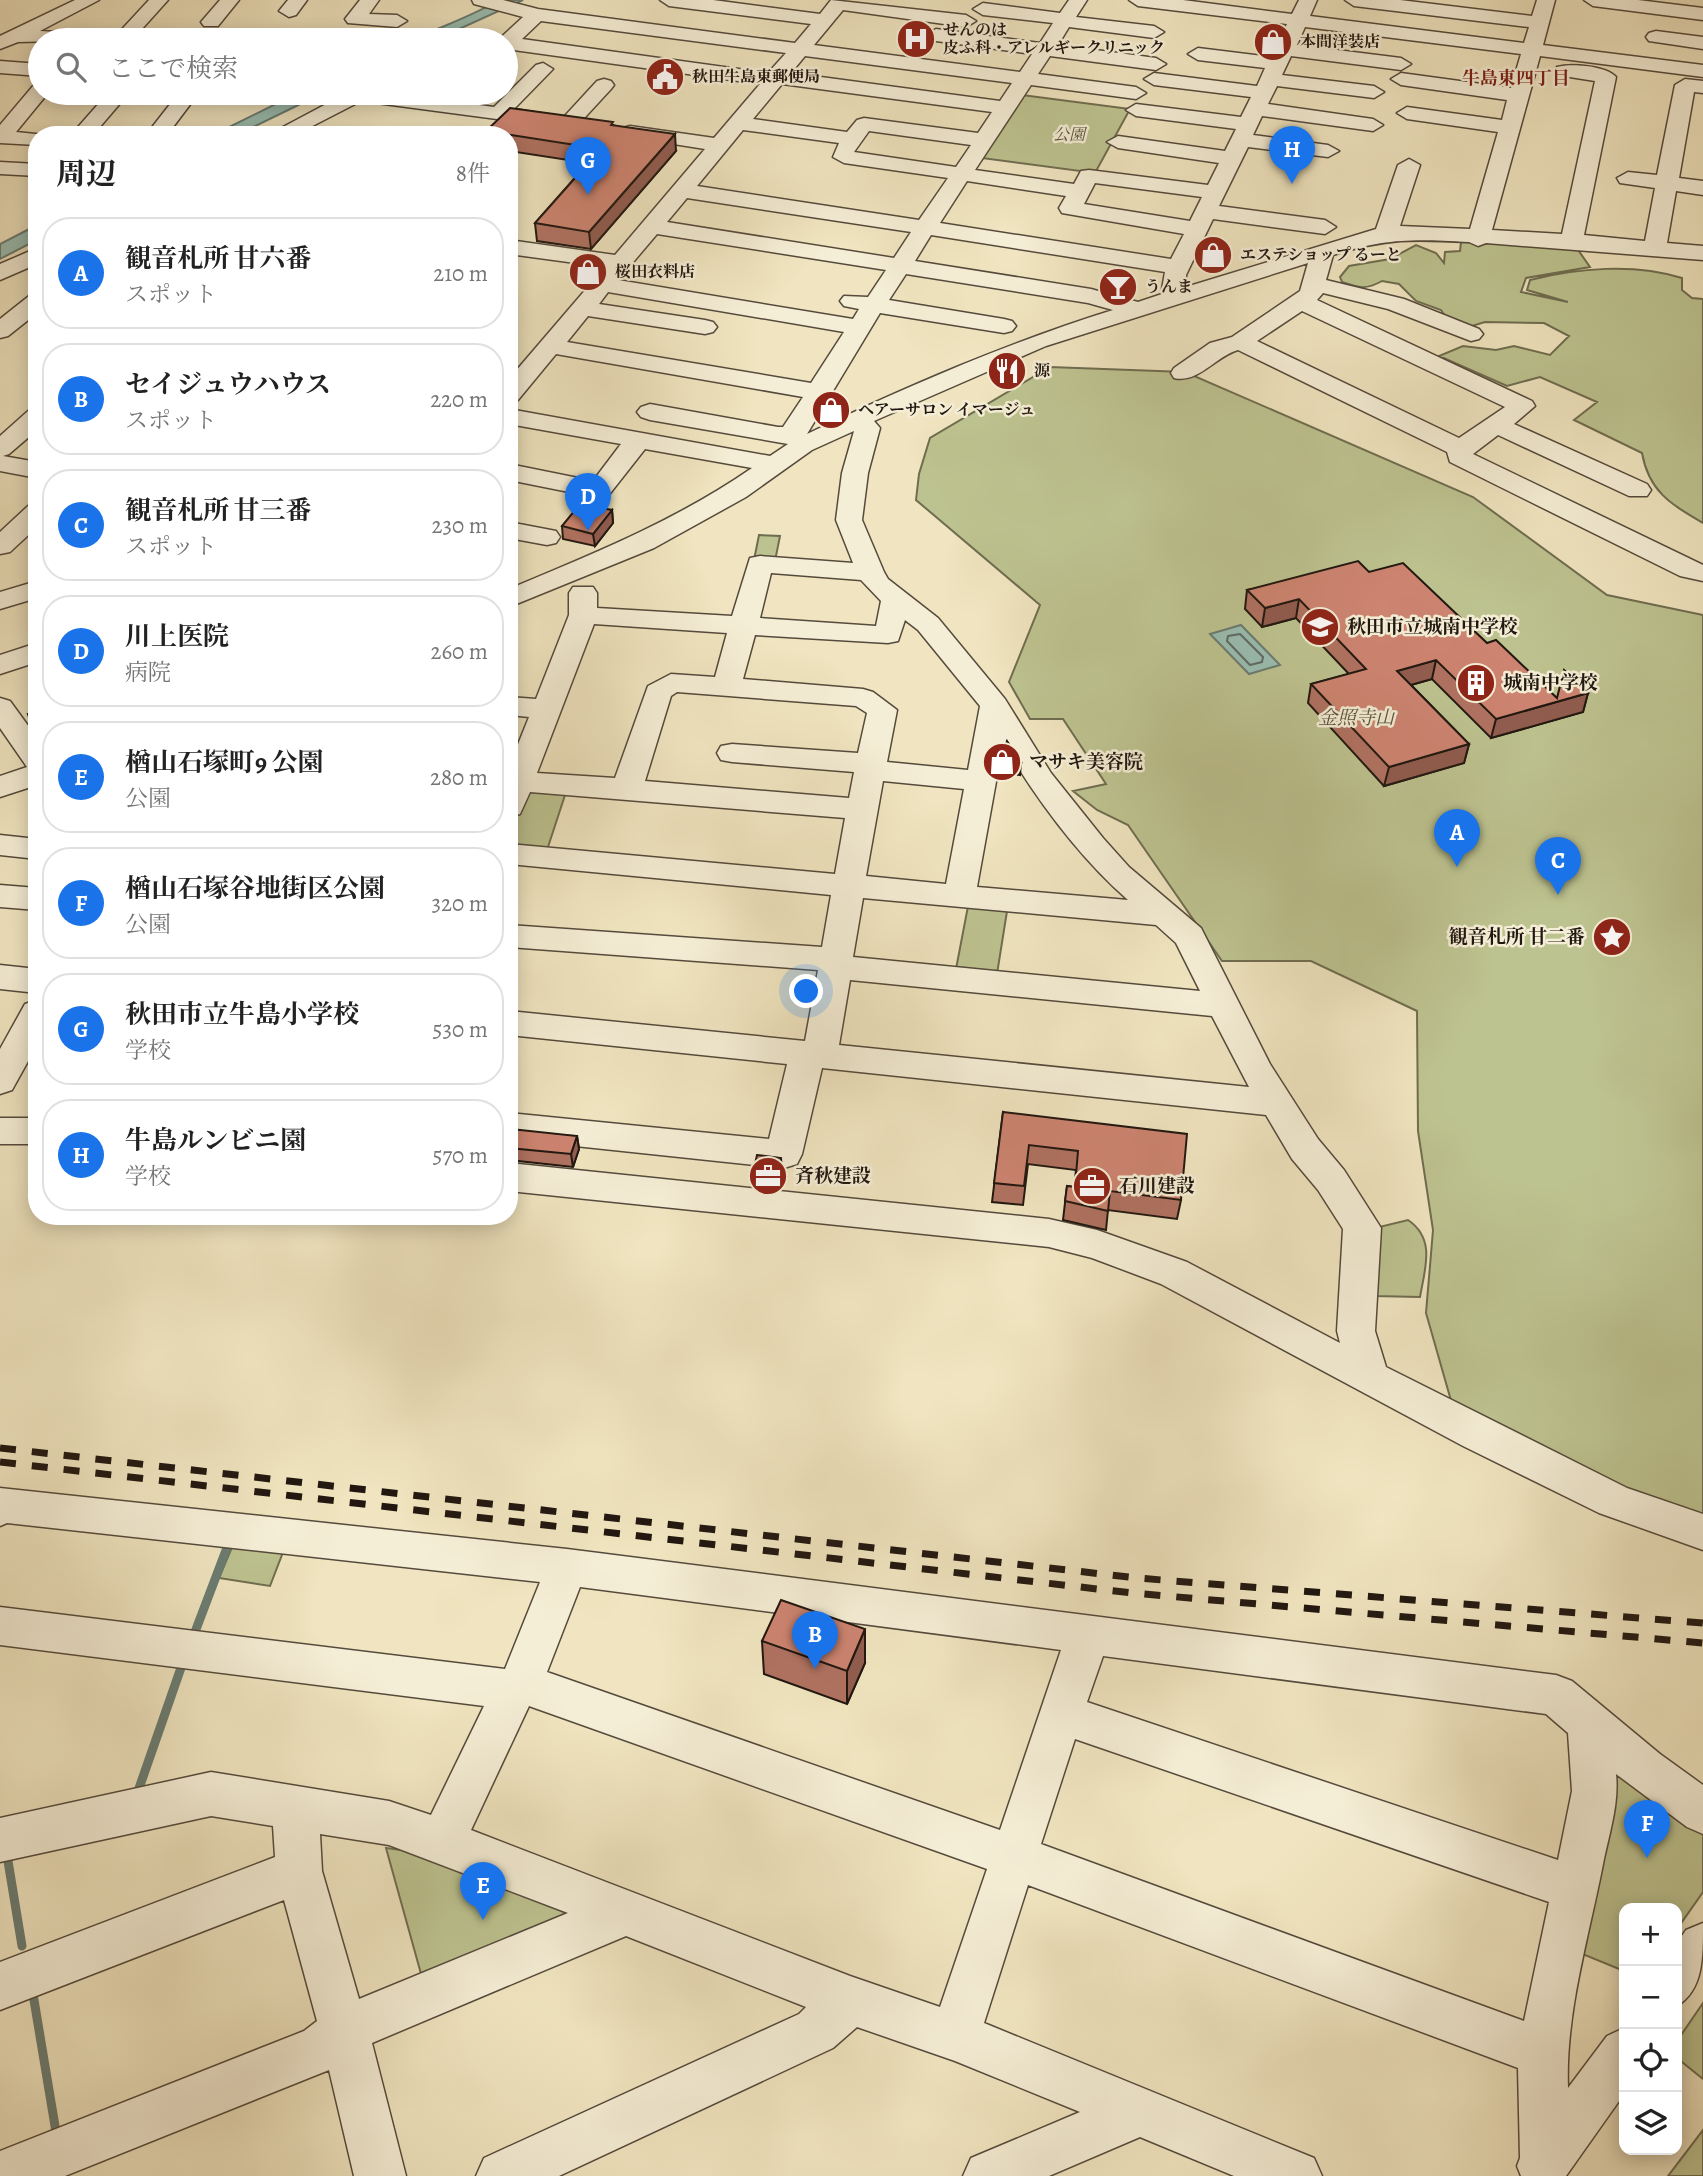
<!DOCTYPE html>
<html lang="ja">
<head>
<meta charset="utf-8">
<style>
	:root { --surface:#fff; --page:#f2f2f2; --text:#222; --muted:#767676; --line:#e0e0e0; --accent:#1a73e8 }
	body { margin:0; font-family:Alegreya,"Noto Serif JP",serif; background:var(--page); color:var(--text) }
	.controls { position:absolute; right:21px; bottom:21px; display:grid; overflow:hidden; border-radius:14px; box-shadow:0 4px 18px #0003 }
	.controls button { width:63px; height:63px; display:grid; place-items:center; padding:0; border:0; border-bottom:2px solid var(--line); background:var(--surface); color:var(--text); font:35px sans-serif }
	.you { position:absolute; left:807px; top:992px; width:24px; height:24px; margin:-18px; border:5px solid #fff; border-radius:50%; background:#1a73e8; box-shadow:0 0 0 10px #1a73e833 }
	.badge { display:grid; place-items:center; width:46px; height:46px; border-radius:50%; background:var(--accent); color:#fff; font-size:23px; font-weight:700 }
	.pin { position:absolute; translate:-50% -58px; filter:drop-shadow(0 2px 4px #0008) }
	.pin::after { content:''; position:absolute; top:37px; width:24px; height:21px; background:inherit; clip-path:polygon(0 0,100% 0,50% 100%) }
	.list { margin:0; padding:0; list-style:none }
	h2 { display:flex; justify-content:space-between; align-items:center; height:91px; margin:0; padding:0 28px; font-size:30px }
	h2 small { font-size:23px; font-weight:400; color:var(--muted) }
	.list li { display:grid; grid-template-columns:46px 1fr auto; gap:21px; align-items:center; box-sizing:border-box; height:112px; margin:0 14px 14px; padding:0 14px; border:2px solid var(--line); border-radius:28px }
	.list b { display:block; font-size:26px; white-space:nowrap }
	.list p { margin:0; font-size:23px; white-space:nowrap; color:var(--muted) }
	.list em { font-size:23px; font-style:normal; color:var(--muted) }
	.icon { flex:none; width:38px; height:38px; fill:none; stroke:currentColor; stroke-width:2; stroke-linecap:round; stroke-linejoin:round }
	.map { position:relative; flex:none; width:1703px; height:2176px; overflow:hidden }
	.search { position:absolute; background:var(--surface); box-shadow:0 4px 18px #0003; left:28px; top:28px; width:490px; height:77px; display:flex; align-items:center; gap:18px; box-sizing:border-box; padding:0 24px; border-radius:38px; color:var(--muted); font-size:26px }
	.panel { position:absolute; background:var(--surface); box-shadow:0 4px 18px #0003; left:28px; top:126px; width:490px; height:1099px; border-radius:28px }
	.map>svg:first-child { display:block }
	.green { fill:#bdc390; stroke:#6f6d50; stroke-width:2 }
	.water { fill:#9abfb3; stroke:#6a7c72; stroke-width:2 }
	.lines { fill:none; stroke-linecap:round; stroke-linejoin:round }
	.shore { stroke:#5e6b62; stroke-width:2 }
	.stream { stroke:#6a7c72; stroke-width:9 }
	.minor-casing { stroke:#554a3c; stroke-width:3 }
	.minor { fill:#f5eed6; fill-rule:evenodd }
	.rail { stroke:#211710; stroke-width:7; stroke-dasharray:16 16; stroke-linecap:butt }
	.wall { fill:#b07261; stroke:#211710; stroke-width:2 }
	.shaded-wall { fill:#905c4f; stroke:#211710; stroke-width:2 }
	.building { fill:#cd8471; stroke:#211710; stroke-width:2 }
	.labels { text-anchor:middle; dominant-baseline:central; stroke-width:5; stroke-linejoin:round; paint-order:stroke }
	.far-poi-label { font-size:16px; font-weight:bold; fill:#211710; stroke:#f5eed6; text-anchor:start }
	.far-park-label { font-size:16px; font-style:italic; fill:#58533d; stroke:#f5eed6 }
	.far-neighbourhood-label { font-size:18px; font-weight:bold; fill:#7a1f14; stroke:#f5eed6 }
	.poi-label { font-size:19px; font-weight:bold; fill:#211710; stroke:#f5eed6; text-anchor:start }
	.park-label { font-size:19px; font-style:italic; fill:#58533d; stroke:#f5eed6 }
</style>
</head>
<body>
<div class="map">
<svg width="1703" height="2176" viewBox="0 0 1703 2176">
	<rect width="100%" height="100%" fill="#f0e5c0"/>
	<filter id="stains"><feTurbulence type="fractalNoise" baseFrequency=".00286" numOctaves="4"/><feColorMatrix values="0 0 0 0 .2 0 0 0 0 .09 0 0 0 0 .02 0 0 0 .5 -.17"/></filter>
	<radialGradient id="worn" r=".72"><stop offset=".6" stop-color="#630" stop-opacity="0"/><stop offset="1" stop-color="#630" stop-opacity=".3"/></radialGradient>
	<path class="green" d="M1022,95L1130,109L1095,173L982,158Z
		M1461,242L1576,247L1590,267L1526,278L1521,292L1568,302L1527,290L1530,280C1578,268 1634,263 1682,278V290L1692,298L1703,299V523C1671,504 1649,492 1642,453L1574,420L1597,402L1540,377L1507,386L1439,356L1463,346L1496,350L1514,346L1550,355L1569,336L1544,323L1485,322L1472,326L1447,319L1441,310L1416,301L1399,284L1382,281C1366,290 1359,288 1342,282L1340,277L1349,266L1390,259L1416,245L1436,253L1444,263L1445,252L1460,251Z
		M1050,367L1185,372L1473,497L1607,595L1703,615V1530L1454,1411L1426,1313L1433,1230L1418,1131L1417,1011L1311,961H1222L1128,825L1097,810L1073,791L1106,784L1063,719H1030L1009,682L1040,605L916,500L919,474L930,438Z
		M759,535L780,536L775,561L754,560Z
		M538,787L567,789L547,850L515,847L509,843V829L522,794Z
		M969,901L1008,905L997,974L956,969Z
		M1408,1220C1436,1239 1425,1268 1420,1297L1374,1296L1371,1229Z
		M235,1540L285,1547L270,1586L219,1578Z
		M1615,1760L1703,1824V1892L1677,1929V1908H1624V1971L1575,1951Z
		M386,1848L424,1853L566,1910L554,1930L423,1981Z
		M1703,2003V2079L1677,2058V2041Z
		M1703,2130V2176H1668Z"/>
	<path class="water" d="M499,0H523L435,40H412C442,26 471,17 499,0Z
		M298,93H323L237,135H213Z
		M37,225V240L0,259V244Z
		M1241,625L1280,665L1249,674L1210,634Z"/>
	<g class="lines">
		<path class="shore" d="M1240,634L1263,657L1262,662L1250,665L1227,641L1228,636Z"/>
		<path class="stream" d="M195,1632L228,1545
			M137,1794L183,1662
			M7,1855L22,1946
			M32,1988L56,2132"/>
		<g class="minor-casing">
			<path id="minor" d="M75,0H99L40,31L95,34L105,40L18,42L0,49V36Z
				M149,0H168L132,40H112Z
				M220,0H239L218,26H204L201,22Z
				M288,0H307L296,15L289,17L279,11Z
				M360,0H379L369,14L397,15L407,21L397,27L348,23L345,19Z
				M472,0H503L538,9L795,43L811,24L669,6L660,0H713L820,14L831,0L966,15L976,21L966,27L843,10L814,45L1020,72L1032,54L936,41L926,35L936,29L1040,43L1053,23L983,15L973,9L983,3L1060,13L1069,0H1087L1076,17L1154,26L1164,32L1154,38L1069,27L1058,45L1156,58L1166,64L1156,70L1050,56L1038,74L1136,87L1146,93L1136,99L1031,85L975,170L1074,184L1081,171L1089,170L1208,185L1219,163L1118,148L1107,142L1118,136L1225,151L1236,129L1136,116L1126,110L1136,104L1241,117L1251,97L1154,85L1144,79L1154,73L1257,86L1265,68L1198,60L1188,54L1198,48L1271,57L1287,24L1138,6L1129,0H1183L1292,14L1299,0H1317L1310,16L1524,43L1529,27L1354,6L1345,0H1400L1532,16L1537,0H1555L1543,45L1703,65V77L1540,56L1492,230L1562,234L1595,81L1557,75L1554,71L1557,67C1571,63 1607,66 1616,77L1584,235L1645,241L1655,188L1620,183L1617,178L1628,172L1657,175L1675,85L1685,79L1703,81V93L1694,92L1679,178L1703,181V195L1676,191L1667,243L1703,246V260L1486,243L1478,246L1469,242C1413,239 1387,238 1333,255L1326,280L1404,299L1479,329L1483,334L1479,339L1471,341L1388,309L1323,293L1317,300L1532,401L1535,406L1514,424L1647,484L1651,490L1647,496H1629L1498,435L1473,454L1703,565V581L1680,576L1450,462L1447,452L1238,350C1216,356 1198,384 1174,378L1171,373L1174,368L1210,343L1232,337L1300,291L1308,263L1046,346L874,421L880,428L868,473L862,520L884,572L888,579L938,618L1005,699L1051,773L1103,838L1129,867L1201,928L1270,1064L1318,1139L1344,1170L1381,1228L1375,1331L1386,1367L1627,1488L1703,1514V1550L1599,1513L1463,1446L1161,1284L1092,1258L1049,1247L509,1191V1163L1049,1219L1097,1230L1187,1262L1340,1343L1337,1331L1343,1229L1318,1190L1292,1159L1266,1115L822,1068L802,1154L797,1164L784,1168L509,1139V1113L769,1139L787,1064L509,1035V1011L805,1041L818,970L509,947V925L822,947L831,895L509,864V844L835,874L845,818L530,792L520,814L509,817V767L529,717L509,715V697L536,699L569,615V593L573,587H593L597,593V608L732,616L750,558L760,556L853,563L836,520L842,473L854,431L812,450L746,497L654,548L509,607V589C593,554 677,520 752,468L645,449L608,496L599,498L509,480V464L593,481L621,444L509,424V409L770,456L788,444L650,420L641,417L637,412L641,407L650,404L778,427H783L803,397L556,354L518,400L509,402V379L605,267L509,254V240L615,255L705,149L623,136L620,132L623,128L630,126L714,138L760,84L506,49V40H498L523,17L474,4ZM541,21L786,53L768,73L522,39ZM1305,27L1521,54L1511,88L1401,73L1391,79L1401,85L1507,100L1502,120L1407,107L1397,113L1407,119L1498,132L1470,229L1400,226L1420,165L1409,159L1398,165L1376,229L1186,287V275L1213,219L1325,234L1336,227L1325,220L1219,206L1248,147L1328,157L1339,151L1328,145L1253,135L1262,116L1373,131L1383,125L1373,119L1268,104L1277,86L1374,98L1384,92L1374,86L1282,75L1291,56L1401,70L1411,64L1401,58L1297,45ZM805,56L1012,83L1000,101L791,73ZM782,84L992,112L978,133L864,118L857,120L847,132L753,119ZM743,130L839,143L833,157L844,163L948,178L919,220L697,186ZM869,131L971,145L956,167L854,152ZM967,181L1066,196L1059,208L1062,213L1184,234L1171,259L940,223ZM1095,183L1202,197L1190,221L1084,204ZM687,198L911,232L894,258L667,222ZM657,234L886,270L868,297L844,296L840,301L844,306L859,309L853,319L618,280ZM931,235L1165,272L1162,289L1165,293L1138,302L1091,289L915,261ZM906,274L1088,303L1113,310C1007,343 906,387 807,434L880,313L1004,333L1012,331L1016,326L1012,321L1004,319L889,300ZM608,292L844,332L811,383L567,342L588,316L705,334L713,332L717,327L713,322L705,320L599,304ZM1302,311L1505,407L1459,438L1257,341ZM771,573L861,580L881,601L876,626L760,618ZM905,620L918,630L980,706L968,770L887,762L897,710L873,692L863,689L743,679L755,635L888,643L898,641ZM594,624L727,633L715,677L671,674L648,686L615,778L537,773ZM677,692L856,706L867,713L858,753L732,744L721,746L717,753L721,760L732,762L854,772L849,798L645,781L671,696ZM1003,743C1037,800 1078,856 1128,900L977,887ZM883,781L964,789L946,884L866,876ZM863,898L1156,925L1176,943L1200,991L853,957ZM850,980L1212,1016L1249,1087L839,1045Z
				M1584,0H1638L1703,8V20L1593,6Z
				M457,31L483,34L493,40H450L447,37L450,33Z
				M1656,31L1703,37V49L1649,41L1646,37L1649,33Z
				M289,32L331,34L341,40H281L282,34Z
				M0,61L40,64V76L0,73Z
				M543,63L553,69L514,109L557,116L560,120L557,124L550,126L361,101L295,135H268L347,93H388L494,107L536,65Z
				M604,79L611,81L614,85L611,89L576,127H562L559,123L562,119L597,81Z
				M40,84V93H48L16,132L45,135H37V145L0,143V125L33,86Z
				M108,93H129L93,135H71Z
				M178,94H192L195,98L167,135H146Z
				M0,162L37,164V176L0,174Z
				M37,248V264L0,280V264Z
				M37,294V313L8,336L0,338V319L29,296Z
				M37,409V430L9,454L3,456L37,462V478L0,471V436L28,411Z
				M37,504V527L10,552L0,554V532L28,506Z
				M509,522L556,531L560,537L556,543L547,545L509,538Z
				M37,581V598L0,609V592Z
				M37,643V662L0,674V655Z
				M0,698L10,701L37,738V785L0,797V776L27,767L0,728Z
				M0,835L37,839V859L0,855Z
				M0,885L37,888V910L0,907Z
				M0,965L37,969V993L0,989Z
				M37,1000V1045L12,1090L0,1094V1049L25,1004Z
				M0,1118H37V1144H0Z
				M0,1488L567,1549L1556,1675L1572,1681L1660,1754L1703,1785V1834L1687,1827L1616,1774C1619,1803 1610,1831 1604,1859C1590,1933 1565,2012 1568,2088L1607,2036L1624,2028V2094L1566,2176H1521L1517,2166L1520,2158L1518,2068L1028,1885L984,2023L1314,2158L1322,2176H1234L1140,2137L1049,2176H963L971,2158L1080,2112L955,2061L857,2027L833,2048L559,2176H476L484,2158L799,2014L806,2007L626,1936L372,2043L406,2176H354L329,2070L65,2176H0V2151L304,2031L317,2021L284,1900L0,2010V1962L275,1857L273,1826L211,1816L0,1862V1818L211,1772L389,1801L431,1815L484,1706L0,1645V1607L505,1669L540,1582L7,1523L0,1526ZM580,1587L1061,1650L1000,1830L547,1672ZM1103,1656L1546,1714L1568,1733L1572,1791L1558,1860L1087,1702ZM529,1706L987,1869L940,2007L850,1976L471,1830ZM1075,1739L1549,1902L1524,2021L1041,1844ZM320,1834L389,1845L568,1913L359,1999L322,1871Z
				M1703,1923C1703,1959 1703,1990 1677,2006V1943L1686,1930Z"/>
		</g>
		<use href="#minor" class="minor"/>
		<path class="rail" d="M0,1448L1137,1578L1703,1623
			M0,1462L1132,1593L1703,1643"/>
	</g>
	<path class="wall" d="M613,125L676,151L591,249L537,241L535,223L588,163L509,151V135H486V131Z
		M612,510L613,523L595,546L563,539L562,526Z
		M1369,572L1487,643L1556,698L1588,693L1583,712L1491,738L1432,679L1411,685L1469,744L1464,763L1384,786L1308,703L1311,684L1349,674L1296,618L1262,627L1245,609L1247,590Z
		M37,711V734L32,727L28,714Z
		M1001,760L1021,762L1020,775L1000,772Z
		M1003,1112L1181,1200L1177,1219L1108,1210L1106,1230L1063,1220L1067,1186L1074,1187L1076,1170L1028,1164L1023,1205L992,1202Z
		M509,1134L577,1136L579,1149L573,1167L509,1160Z
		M782,1170L778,1188L754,1186L753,1173Z
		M762,1641L865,1663L847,1704L764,1674Z"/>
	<path class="shaded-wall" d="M675,134L676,151L591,249L589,232Z
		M612,510L613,523L595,546L593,534Z
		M1299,599L1296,618L1262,627L1265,608Z
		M1436,660L1432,679L1393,690L1397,671Z
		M1588,693L1583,712L1491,738L1496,719Z
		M1469,744L1464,763L1384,786L1389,767Z
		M577,1136L579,1149L573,1167L571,1154Z
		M781,1158L782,1170L778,1188L777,1176Z
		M865,1629V1663L847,1704V1671Z"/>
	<path class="building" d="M510,108L613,122L611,125L675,134L589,232L535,223L601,149L486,131Z
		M580,504L612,510L593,534L562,526Z
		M1358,561L1369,572L1403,563L1487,643L1496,640L1557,698L1564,670L1588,693L1496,719L1436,660L1397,671L1469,744L1389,767L1311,684L1366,669L1299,599L1265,608L1247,590Z
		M37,711V729L28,714Z
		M1007,741L1021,762L1001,760Z
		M1003,1112L1187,1134L1181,1200L1110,1191L1108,1211L1065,1201L1067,1186L1075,1187L1078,1151L1029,1145L1024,1186L994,1183Z
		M511,1129L577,1136L571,1154L509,1148V1134Z
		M757,1155L781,1158L777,1176L753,1173Z
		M781,1600L865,1629L847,1671L762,1641Z"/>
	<defs>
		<g id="hospital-disc" transform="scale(2.0125)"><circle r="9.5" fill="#8f2418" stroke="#f5eed6"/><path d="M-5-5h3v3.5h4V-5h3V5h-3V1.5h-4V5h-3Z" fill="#fff"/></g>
		<g id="shop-disc" transform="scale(2.0125)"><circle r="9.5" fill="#8f2418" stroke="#f5eed6"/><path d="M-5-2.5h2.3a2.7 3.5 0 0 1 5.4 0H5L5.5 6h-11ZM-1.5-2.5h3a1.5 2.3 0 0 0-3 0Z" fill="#fff"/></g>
		<g id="civic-disc" transform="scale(2.0125)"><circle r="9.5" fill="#8f2418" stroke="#f5eed6"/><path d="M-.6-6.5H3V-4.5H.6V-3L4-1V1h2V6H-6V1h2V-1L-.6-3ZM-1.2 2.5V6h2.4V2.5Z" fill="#fff"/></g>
		<g id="bar-disc" transform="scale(2.0125)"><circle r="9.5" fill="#8f2418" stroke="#f5eed6"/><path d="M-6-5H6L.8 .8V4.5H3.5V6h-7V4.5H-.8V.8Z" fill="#fff"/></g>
		<g id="restaurant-disc" transform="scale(2.0125)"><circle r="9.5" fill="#8f2418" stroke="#f5eed6"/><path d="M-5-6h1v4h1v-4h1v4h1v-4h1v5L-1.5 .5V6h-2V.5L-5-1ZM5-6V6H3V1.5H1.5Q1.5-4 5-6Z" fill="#fff"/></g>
		<g id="school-disc" transform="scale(2.0125)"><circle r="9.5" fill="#8f2418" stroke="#f5eed6"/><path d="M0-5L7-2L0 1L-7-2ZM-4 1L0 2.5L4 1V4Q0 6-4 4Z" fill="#fff"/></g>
		<g id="building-disc" transform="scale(2.0125)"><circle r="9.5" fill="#8f2418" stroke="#f5eed6"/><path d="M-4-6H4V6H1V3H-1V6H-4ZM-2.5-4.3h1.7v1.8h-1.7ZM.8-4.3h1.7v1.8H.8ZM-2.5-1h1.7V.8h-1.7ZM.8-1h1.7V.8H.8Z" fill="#fff"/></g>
		<g id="sight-disc" transform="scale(2.0125)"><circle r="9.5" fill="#8f2418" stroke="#f5eed6"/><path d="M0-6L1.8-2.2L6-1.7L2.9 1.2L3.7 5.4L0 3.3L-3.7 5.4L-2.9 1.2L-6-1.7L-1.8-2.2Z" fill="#fff"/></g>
		<g id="office-disc" transform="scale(2.0125)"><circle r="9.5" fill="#8f2418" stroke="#f5eed6"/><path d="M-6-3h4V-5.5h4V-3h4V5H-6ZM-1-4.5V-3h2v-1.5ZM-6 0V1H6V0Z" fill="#fff"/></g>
	</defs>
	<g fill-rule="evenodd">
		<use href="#hospital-disc" x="916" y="39"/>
		<use href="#shop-disc" x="1273" y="42"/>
		<use href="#civic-disc" x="665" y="77"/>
		<use href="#shop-disc" x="1213" y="255"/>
		<use href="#shop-disc" x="588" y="272"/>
		<use href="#bar-disc" x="1118" y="287"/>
		<use href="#restaurant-disc" x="1007" y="371"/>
		<use href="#shop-disc" x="831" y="410"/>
		<use href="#school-disc" x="1320" y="627"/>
		<use href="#building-disc" x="1476" y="683"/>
		<use href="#shop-disc" x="1002" y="762"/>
		<use href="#sight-disc" x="1612" y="937"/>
		<use href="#office-disc" x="768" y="1176"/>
		<use href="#office-disc" x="1092" y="1186"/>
	</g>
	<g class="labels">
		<g class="far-poi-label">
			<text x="943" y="30">せんのは<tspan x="943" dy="18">皮ふ科・アレルギークリニック</tspan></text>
			<text x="1300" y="42">本間洋装店</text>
			<text x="692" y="77">秋田牛島東郵便局</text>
			<text x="1240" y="255">エステショップ るーと</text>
			<text x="615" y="272">桜田衣料店</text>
			<text x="1145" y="287">うんま</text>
			<text x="1034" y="371">源</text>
			<text x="858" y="410">ヘアーサロン イマージュ</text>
		</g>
		<g class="far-park-label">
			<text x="1069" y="135">公園</text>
		</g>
		<g class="far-neighbourhood-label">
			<text x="1516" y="78">牛島東四丁目</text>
		</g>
		<g class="poi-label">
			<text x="1347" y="627">秋田市立城南中学校</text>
			<text x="1503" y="683">城南中学校</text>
			<text x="1029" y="762">マサキ美容院</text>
			<text x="1585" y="937" text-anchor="end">観音札所 甘二番</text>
			<text x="795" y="1176">斉秋建設</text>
			<text x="1119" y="1186">石川建設</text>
		</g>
		<g class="park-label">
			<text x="1356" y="718">金照寺山</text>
		</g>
	</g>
	<rect width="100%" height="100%" filter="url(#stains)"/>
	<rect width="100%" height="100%" fill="url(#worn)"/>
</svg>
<div class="controls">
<button>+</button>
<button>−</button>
<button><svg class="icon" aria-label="locate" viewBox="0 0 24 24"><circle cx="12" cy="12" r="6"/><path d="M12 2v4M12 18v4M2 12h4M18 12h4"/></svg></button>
<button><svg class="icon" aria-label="layers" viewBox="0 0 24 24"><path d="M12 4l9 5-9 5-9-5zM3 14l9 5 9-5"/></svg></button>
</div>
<div class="you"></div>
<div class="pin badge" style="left:1457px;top:867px">A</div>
<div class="pin badge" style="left:815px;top:1669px">B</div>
<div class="pin badge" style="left:1558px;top:895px">C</div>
<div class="pin badge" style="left:588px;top:531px">D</div>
<div class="pin badge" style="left:483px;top:1920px">E</div>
<div class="pin badge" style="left:1647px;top:1858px">F</div>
<div class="pin badge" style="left:588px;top:195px">G</div>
<div class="pin badge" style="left:1292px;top:184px">H</div>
<div class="search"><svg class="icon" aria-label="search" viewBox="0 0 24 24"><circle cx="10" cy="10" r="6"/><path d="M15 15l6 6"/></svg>ここで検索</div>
<section class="panel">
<h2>周辺<small>8件</small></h2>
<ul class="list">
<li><span class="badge">A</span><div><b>観音札所 甘六番</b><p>スポット</p></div><em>210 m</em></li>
<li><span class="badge">B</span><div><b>セイジュウハウス</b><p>スポット</p></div><em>220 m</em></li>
<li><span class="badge">C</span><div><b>観音札所 甘三番</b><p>スポット</p></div><em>230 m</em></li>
<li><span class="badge">D</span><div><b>川上医院</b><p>病院</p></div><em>260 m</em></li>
<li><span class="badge">E</span><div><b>楢山石塚町9 公園</b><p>公園</p></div><em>280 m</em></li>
<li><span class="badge">F</span><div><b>楢山石塚谷地街区公園</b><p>公園</p></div><em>320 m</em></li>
<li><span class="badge">G</span><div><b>秋田市立牛島小学校</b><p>学校</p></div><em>530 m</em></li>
<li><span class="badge">H</span><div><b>牛島ルンビニ園</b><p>学校</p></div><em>570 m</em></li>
</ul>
</section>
</div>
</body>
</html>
